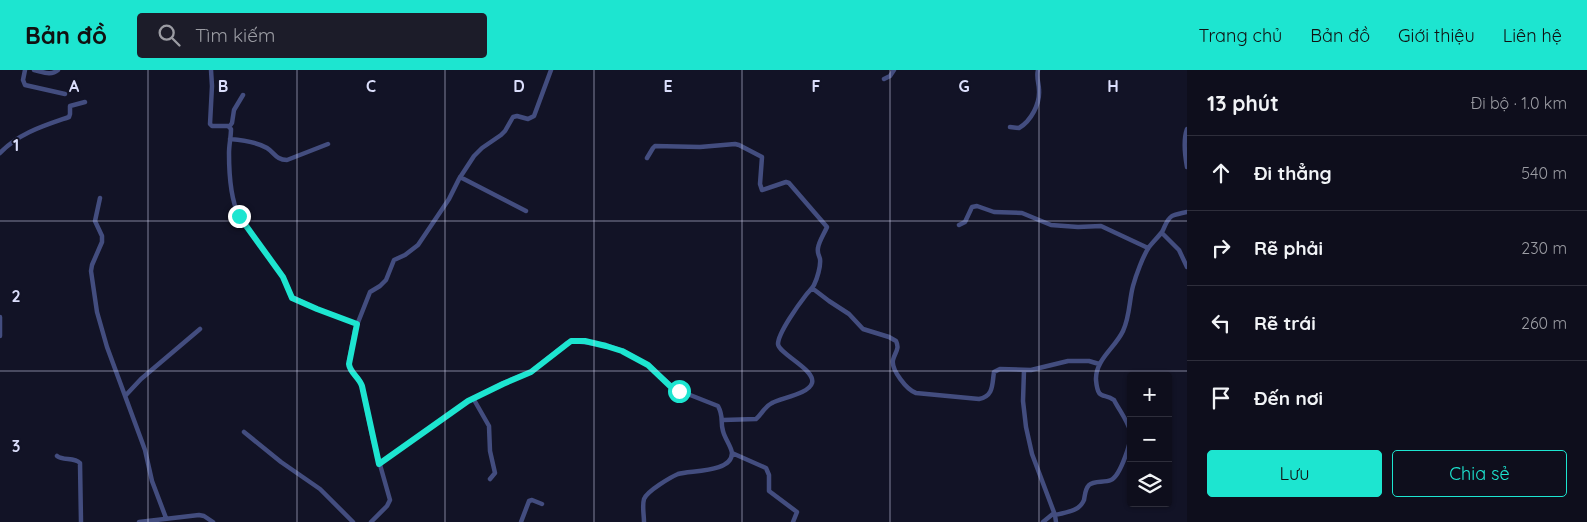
<!DOCTYPE html>
<html lang="vi">
<head>
<meta charset="utf-8">
<style>
	:root { --surface:#0e0e1c; --page:#1c1c29; --text:#f1f3f6; --muted:#9b9ca3; --line:#2e2e3b; --accent:#1de5d0 }
	body { margin:0; font-family:Quicksand,sans-serif; background:var(--page); color:var(--text) }
	.controls { position:absolute; right:15px; bottom:15px; display:grid; overflow:hidden; border-radius:5px; box-shadow:0 1px 4px #0004 }
	.controls button { width:45px; height:45px; display:grid; place-items:center; padding:0; border:0; border-bottom:1px solid var(--line); background:var(--surface); color:var(--text); font:25px sans-serif }
	.stop { position:absolute; width:15px; height:15px; margin:-11px; border:4px solid #1de5d0; border-radius:50%; background:#fff }
	.stop.end { background:#1de5d0; border-color:#fff; box-shadow:0 1px 5px #0008 }
	.list { margin:0; padding:0; list-style:none }
	h2 { display:flex; justify-content:space-between; align-items:center; height:65px; margin:0; padding:0 20px; font-size:21px }
	h2 small { font-size:16px; font-weight:400; color:var(--muted) }
	.list li { display:grid; grid-template-columns:32px 1fr auto; gap:15px; align-items:center; box-sizing:border-box; height:75px; padding:0 20px; border-top:1px solid var(--line) }
	.list b { display:block; font-size:19px; white-space:nowrap }
	.list em { font-size:16px; font-style:normal; color:var(--muted) }
	.actions { display:flex; gap:10px; padding:15px 20px }
	.actions a { flex:1; padding:11px 0; border:1px solid var(--accent); border-radius:5px; text-align:center; font-size:18px; color:var(--accent) }
	.actions .main { background:var(--accent); color:#111 }
	.icon { flex:none; width:28px; height:28px; fill:none; stroke:currentColor; stroke-width:2; stroke-linecap:round; stroke-linejoin:round }
	.map { position:relative; flex:none; width:1187px; height:452px; overflow:hidden }
	header { display:flex; align-items:center; gap:30px; box-sizing:border-box; height:70px; padding:0 25px; background:var(--accent); color:#111 }
	header strong { font-size:24px }
	nav { display:flex; gap:28px; margin-inline-start:auto; font-size:18px }
	.search { width:350px; height:45px; background:var(--page); display:flex; align-items:center; gap:12px; box-sizing:border-box; padding:0 18px; border-radius:5px; color:var(--muted); font-size:19px }
	main { display:flex }
	aside { flex:1; background:var(--surface) }
	.map>svg:first-child { display:block }
	.lines { fill:none; stroke-linecap:round; stroke-linejoin:round }
	.minor { stroke:#434d7f; stroke-width:4.5 }
	.route { stroke:#1de5d0; stroke-width:6 }
	.grid { fill:none; stroke:#dbdefb; stroke-width:1; stroke-opacity:0.55 }
	.grid-label { font-size:16px; text-anchor:middle; font-weight:bold; fill:#dbdefb; stroke:#121326; stroke-width:4; stroke-linejoin:round; paint-order:stroke }
</style>
</head>
<body>
<header>
<strong>Bản đồ</strong>
<div class="search"><svg class="icon" aria-label="search" viewBox="0 0 24 24"><circle cx="10" cy="10" r="6"/><path d="M15 15l6 6"/></svg>Tìm kiếm</div>
<nav><a>Trang chủ</a><a>Bản đồ</a><a>Giới thiệu</a><a>Liên hệ</a></nav>
</header>
<main>
<div class="map">
<svg width="1187" height="452" viewBox="0 0 1187 452">
	<rect width="100%" height="100%" fill="#121326"/>
	<g class="lines">
		<path class="minor" d="M25,0L23,10L25,15L65,24
			M34,0C43,2 51,6 58,0
			M211,0L212,16L210,54L212,56H228L231,59C231,67 229,75 229,83C229,103 230,128 239,146L283,207L292,227L317,239L357,254
			M884,9L890,6L894,0
			M229,57L232,53L234,40L243,25
			M1010,57L1019,58C1031,51 1040,34 1039,20C1039,13 1036,8 1038,0
			M1187,59C1183,70 1185,86 1187,97
			M230,69C242,70 257,72 267,78C275,83 276,90 287,90L328,74
			M0,83C19,63 43,56 69,47L70,44V36L85,32
			M647,88L653,78L655,76L700,77L735,74L739,75L762,87L760,114L762,120L786,112L789,113L827,157C824,164 819,171 818,178C817,183 819,185 820,189C821,196 817,209 814,215C812,219 809,221 806,225C799,234 778,263 778,274C779,284 816,300 812,313C809,324 780,328 772,333C764,337 762,344 756,349L723,350
			M460,107L526,141
			M100,128L95,151L102,166V172L92,195L91,201L97,242L107,277L145,380L152,411L166,448
			M959,155L965,152L972,137L977,136L994,142L1022,143L1051,155L1078,157L1101,156L1148,178
			M1162,163L1179,180L1187,197
			M812,218L829,231L849,244L863,259L889,267L896,271C900,279 895,282 893,290C891,300 907,320 916,323L979,329C994,326 992,314 994,302L1000,299L1031,300L1068,291H1089L1099,294
			M0,247V266
			M1024,300L1023,331L1026,357L1032,384L1055,445
			M126,325L141,309L200,259
			M473,328L489,356L490,381L495,403L490,409
			M244,362L281,392L320,419L353,452
			M732,383L766,398L769,405V421L797,442L793,452
			M57,386C63,391 74,387 80,393L81,452
			M379,394L468,331L503,313L531,302L567,273L574,271L606,275L623,281L648,295L675,319L718,336C724,347 720,351 723,361C725,369 731,376 732,383C732,403 690,400 678,404C671,407 647,421 644,429C642,436 644,445 644,452
			M139,452L199,445L204,446L213,452
			M371,452L387,436L390,430L373,370L362,316L360,311L349,297V291L355,260L370,222L380,216L386,210L394,190L405,185L418,175L449,129L459,109L474,86L482,78L501,65L505,61L513,47L517,46L528,49L534,46L551,0
			M521,452L529,431L532,430L542,434
			M1043,452L1054,443
			M1056,452L1055,445C1066,442 1079,442 1084,430C1085,425 1085,419 1089,415C1094,410 1104,413 1111,410C1120,406 1133,370 1130,361C1128,351 1119,340 1114,330C1104,322 1098,332 1096,310C1095,290 1115,278 1123,261C1130,246 1129,231 1133,216C1136,205 1143,186 1149,177C1153,172 1158,167 1162,162C1165,157 1166,150 1172,146C1177,144 1182,143 1187,142"/>
	</g>
	<g class="lines">
		<path class="route" d="M239,146L283,207L292,228L317,239L357,254L349,294C350,303 359,307 362,316L379,394L468,331L503,314L531,302L571,271H585L606,276L622,281L648,295L670,316L679,321"/>
	</g>
	<path class="grid" d="M148,0V452M297,0V452M445,0V452M594,0V452M742,0V452M890,0V452M1039,0V452M0,151H1187M0,301H1187"/>
	<g class="grid-label">
		<text x="74" y="22">A</text>
		<text x="223" y="22">B</text>
		<text x="371" y="22">C</text>
		<text x="519" y="22">D</text>
		<text x="668" y="22">E</text>
		<text x="816" y="22">F</text>
		<text x="964" y="22">G</text>
		<text x="1113" y="22">H</text>
		<text x="16" y="81">1</text>
		<text x="16" y="232">2</text>
		<text x="16" y="382">3</text>
	</g>
</svg>
<div class="controls">
<button>+</button>
<button>−</button>
<button><svg class="icon" aria-label="layers" viewBox="0 0 24 24"><path d="M12 4l9 5-9 5-9-5zM3 14l9 5 9-5"/></svg></button>
</div>
<div class="stop" style="left:679px;top:321px"></div>
<div class="stop end" style="left:239px;top:146px"></div>
</div>
<aside>
<h2>13 phút<small>Đi bộ · 1.0 km</small></h2>
<ul class="list">
<li><svg class="icon" aria-label="ahead" viewBox="0 0 24 24"><path d="M12 20V5M6 11l6-6 6 6"/></svg><div><b>Đi thẳng</b></div><em>540 m</em></li>
<li><svg class="icon" aria-label="right" viewBox="0 0 24 24"><path d="M7 20v-9h11M14 6l5 5-5 5"/></svg><div><b>Rẽ phải</b></div><em>230 m</em></li>
<li><svg class="icon" aria-label="left" viewBox="0 0 24 24"><path d="M17 20v-9H6M10 6l-5 5 5 5"/></svg><div><b>Rẽ trái</b></div><em>260 m</em></li>
<li><svg class="icon" aria-label="arrive" viewBox="0 0 24 24"><path d="M6 21V4h12l-3 4 3 4H6"/></svg><div><b>Đến nơi</b></div></li>
</ul>
<div class="actions"><a class="main">Lưu</a><a>Chia sẻ</a></div>
</aside>
</main>
</body>
</html>
